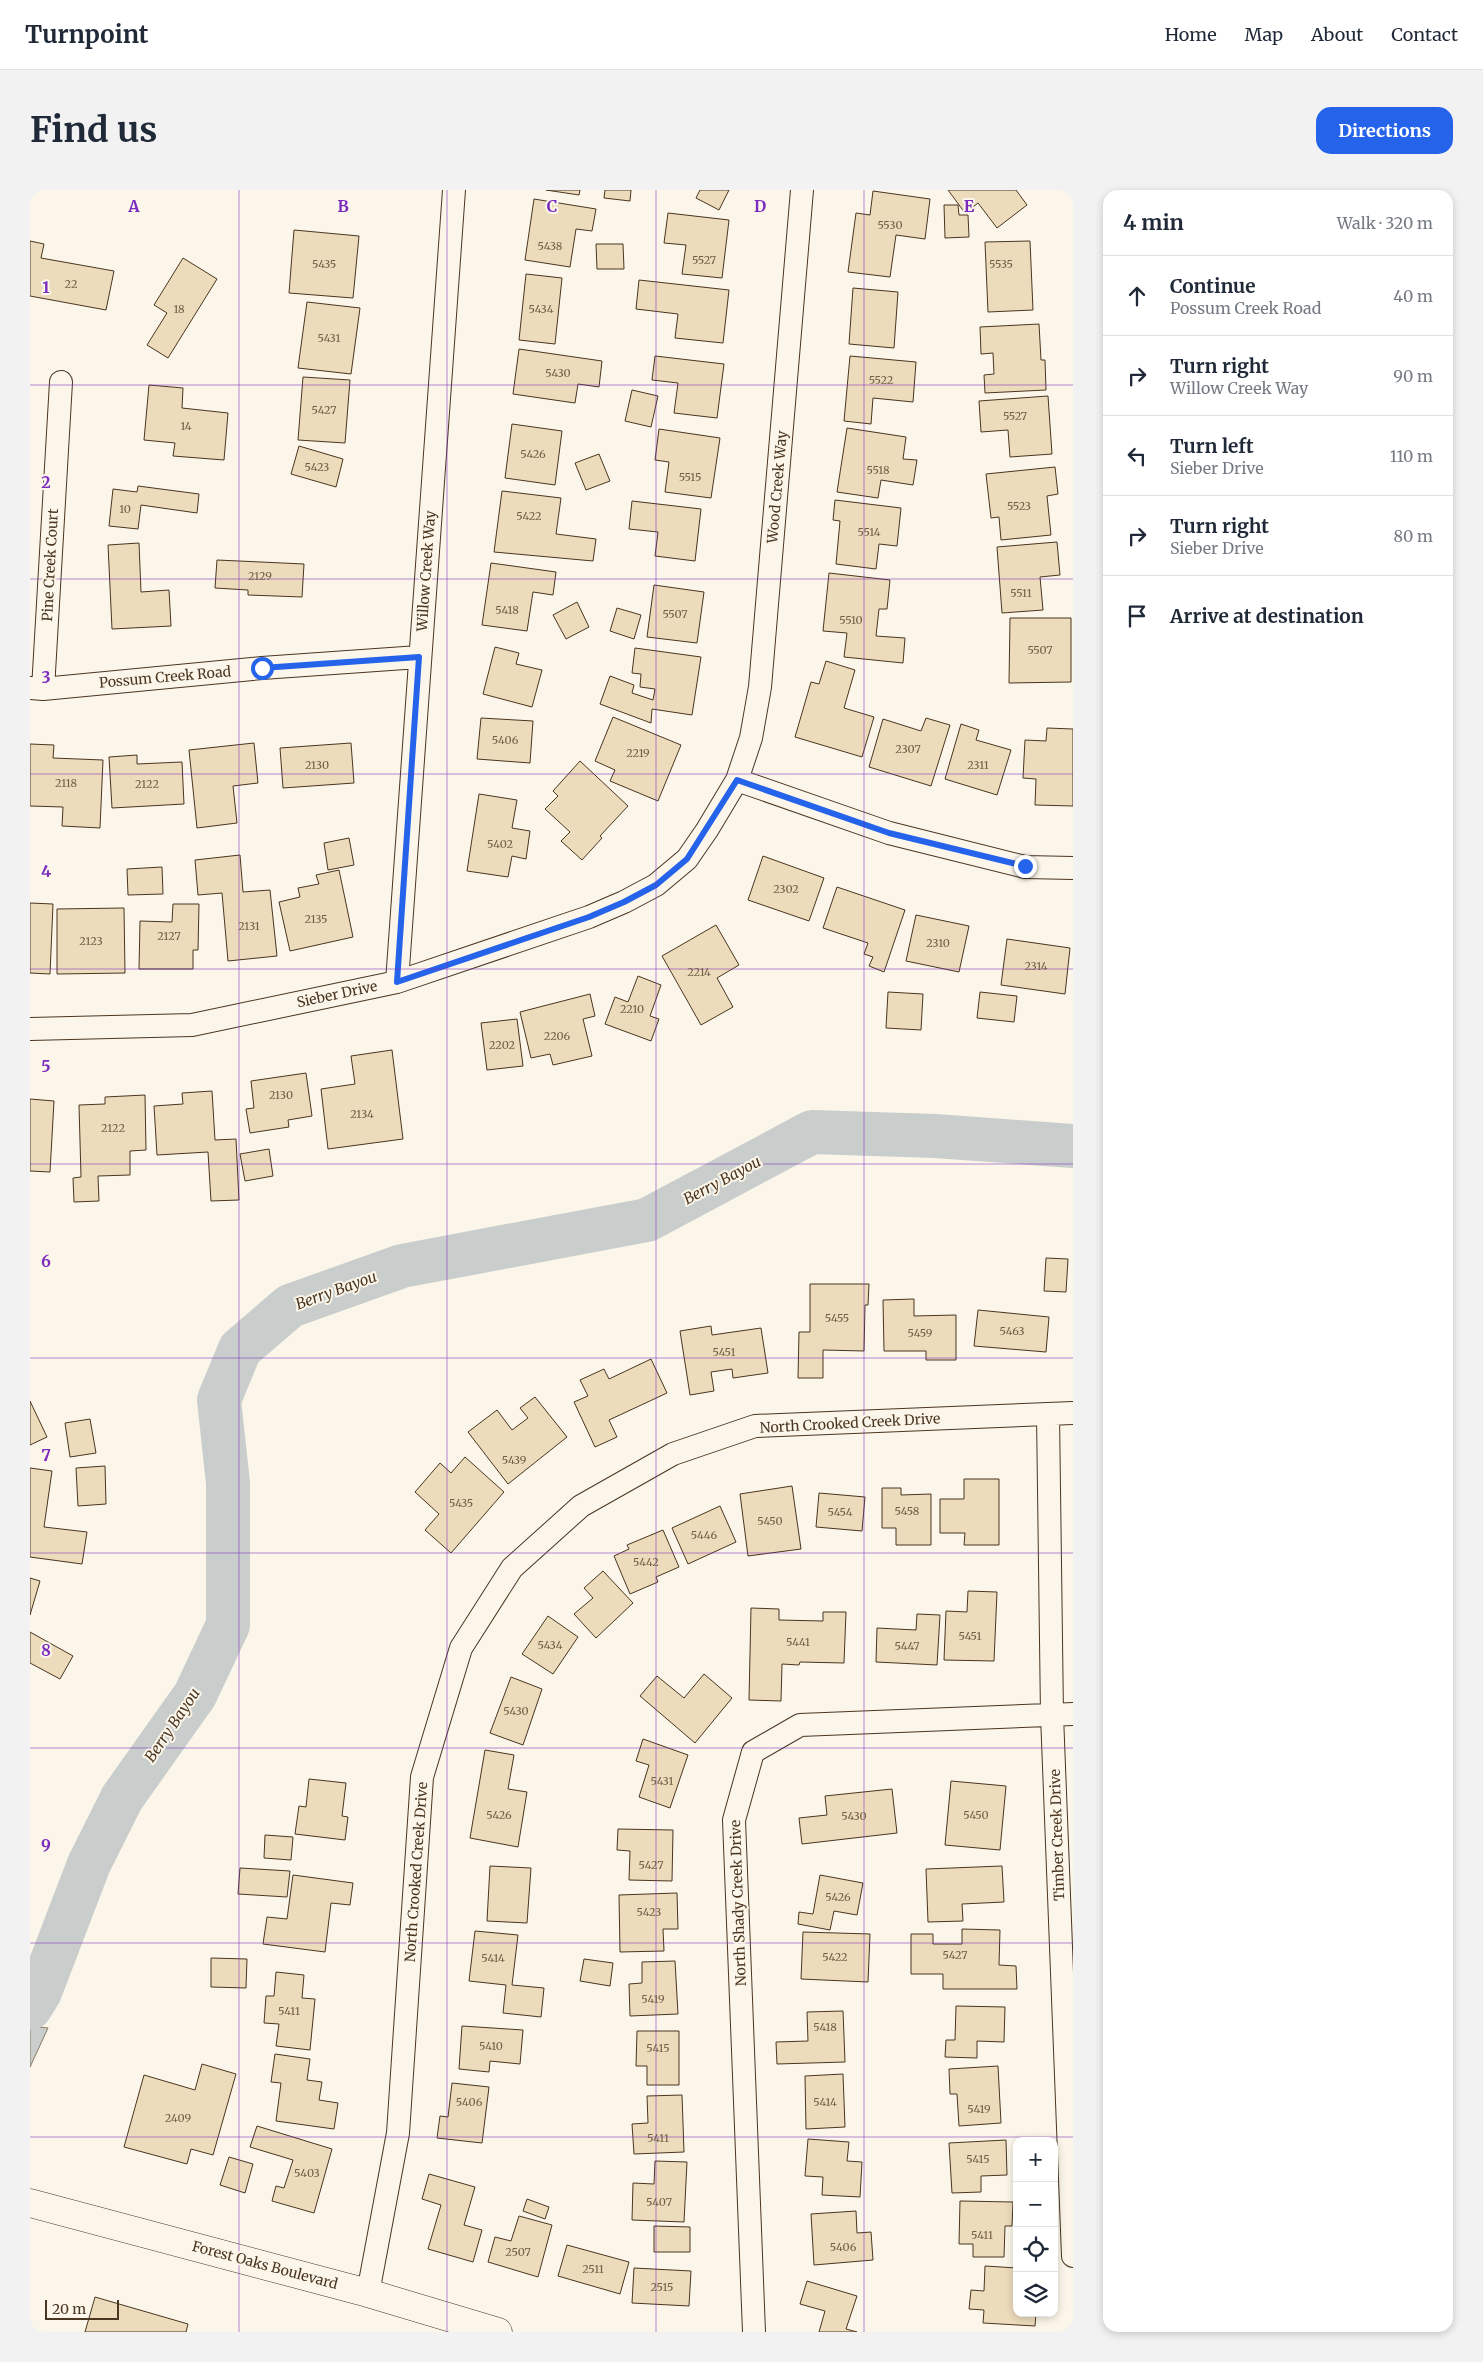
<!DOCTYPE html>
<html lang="en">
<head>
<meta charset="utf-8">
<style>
	:root { --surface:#fff; --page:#f2f2f3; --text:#1f2937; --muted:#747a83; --line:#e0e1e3; --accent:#2563eb }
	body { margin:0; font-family:Merriweather,serif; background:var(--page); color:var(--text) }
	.controls { position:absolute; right:15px; bottom:15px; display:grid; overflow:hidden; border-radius:10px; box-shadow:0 2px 8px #0003 }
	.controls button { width:45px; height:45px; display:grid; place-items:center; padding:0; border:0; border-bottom:1px solid var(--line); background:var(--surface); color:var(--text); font:25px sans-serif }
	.scale { position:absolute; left:15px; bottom:12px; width:74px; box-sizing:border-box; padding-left:5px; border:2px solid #4a3520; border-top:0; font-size:14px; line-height:18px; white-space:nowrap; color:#4a3520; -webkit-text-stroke:4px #fbf6e9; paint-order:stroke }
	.stop { position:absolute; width:15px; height:15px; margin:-11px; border:4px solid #2563eb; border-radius:50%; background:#fff }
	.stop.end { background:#2563eb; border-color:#fff; box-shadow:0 1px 5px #0008 }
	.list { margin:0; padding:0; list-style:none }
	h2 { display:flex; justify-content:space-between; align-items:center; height:65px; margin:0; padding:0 20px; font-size:21px }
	h2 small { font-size:16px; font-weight:400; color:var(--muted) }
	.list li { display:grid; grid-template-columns:32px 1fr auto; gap:15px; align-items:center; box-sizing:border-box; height:80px; padding:0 20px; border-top:1px solid var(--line) }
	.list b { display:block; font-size:19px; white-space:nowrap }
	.list p { margin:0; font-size:16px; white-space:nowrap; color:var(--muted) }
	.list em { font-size:16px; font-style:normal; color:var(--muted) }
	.icon { flex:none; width:28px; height:28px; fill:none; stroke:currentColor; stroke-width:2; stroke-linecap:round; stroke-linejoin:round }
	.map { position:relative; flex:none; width:1043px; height:2142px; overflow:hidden; border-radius:15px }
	header { display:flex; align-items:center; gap:30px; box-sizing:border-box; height:70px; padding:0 25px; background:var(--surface); border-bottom:1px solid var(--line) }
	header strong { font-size:24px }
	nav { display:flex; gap:28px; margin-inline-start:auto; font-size:18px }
	.intro { display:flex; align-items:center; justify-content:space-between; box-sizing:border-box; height:120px; padding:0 30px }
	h1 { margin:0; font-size:35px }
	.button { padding:12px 22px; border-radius:15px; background:var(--accent); color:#fff; font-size:18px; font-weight:700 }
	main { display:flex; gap:30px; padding:0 30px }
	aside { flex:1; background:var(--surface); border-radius:15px; box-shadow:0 2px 8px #0003 }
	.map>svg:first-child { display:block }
	.water { fill:#c9cecd; stroke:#887966 }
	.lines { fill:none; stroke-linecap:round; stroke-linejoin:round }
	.river { stroke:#c9cecd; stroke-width:44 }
	.building { fill:#ecdcbc; stroke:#4a3520 }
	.street-casing { stroke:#4a3520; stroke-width:24 }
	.secondary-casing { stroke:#4a3520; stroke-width:29 }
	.street { stroke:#fbf6e9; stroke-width:22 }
	.secondary { stroke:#fbf6e9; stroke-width:28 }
	.route { stroke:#2563eb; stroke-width:6 }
	.grid { fill:none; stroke:#7b2cbf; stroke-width:1; stroke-opacity:0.55 }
	.labels { text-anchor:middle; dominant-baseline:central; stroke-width:4; stroke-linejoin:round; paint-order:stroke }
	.number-label { font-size:11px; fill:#725f47 }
	.street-label { font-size:14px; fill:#4a3520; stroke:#fbf6e9 }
	.water-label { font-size:15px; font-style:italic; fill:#4a3520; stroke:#fbf6e9 }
	.grid-label { font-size:16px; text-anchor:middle; font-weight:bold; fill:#7b2cbf; stroke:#fbf6e9; stroke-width:4; stroke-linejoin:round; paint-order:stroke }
</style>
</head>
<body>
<header>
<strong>Turnpoint</strong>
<nav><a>Home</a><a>Map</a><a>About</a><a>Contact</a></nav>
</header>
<div class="intro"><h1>Find us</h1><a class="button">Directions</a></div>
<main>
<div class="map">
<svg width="1043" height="2142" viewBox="0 0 1043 2142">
	<rect width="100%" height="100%" fill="#fbf6e9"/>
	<path class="water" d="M0,1836L18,1838L0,1877Z"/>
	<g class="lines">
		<path class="river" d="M0,1818L10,1802L59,1674L92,1608L165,1505L198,1435V1293L189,1210L210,1159L260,1116L372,1076L617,1030L782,942L905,946L1043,956"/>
	</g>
	<path class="building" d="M516,0H550L549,5Z
		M575,0H601L600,11L574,8Z
		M670,0H699L689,20L666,8Z
		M918,0H986L997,15L967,38L948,13L935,23Z
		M843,1L900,9L895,49L866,45L860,87L818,82L826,23L840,25Z
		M504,9L566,19L562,41L546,39L540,77L495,70Z
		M914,15H928L929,25H938L939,47L915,48Z
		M638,23L699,30L692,88L652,84L656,55L634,53Z
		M264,40L329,46L323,108L259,103Z
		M0,51L14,54L11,68L84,81L76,120L0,106Z
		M1000,51L1003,120L958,122L955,52Z
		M566,54H593L594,79H567Z
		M153,68L187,89L138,168L117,155L137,123L124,115Z
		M496,84L532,88L525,154L489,150Z
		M609,90L699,100L693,153L645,148L648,124L606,119Z
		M823,98L868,102L864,158L819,154Z
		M277,112L330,118L321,184L268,178Z
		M1009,134L1011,170H1015L1016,200L955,203L954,185L964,184L963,163L951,164L950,137Z
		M489,159L572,171L569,197L548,194L545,213L483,204Z
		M625,166L694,174L687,228L644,223L648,193L622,190Z
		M820,166L886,172L883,212L843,208L841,234L814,231Z
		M273,187L320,190L315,253L268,250Z
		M119,195L153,198L152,218L198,223L194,270L143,266L145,253L114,250Z
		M602,200L628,206L621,237L595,231Z
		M1018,206L1022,264L980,267L978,240L951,242L949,211Z
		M482,234L532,241L525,295L475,288Z
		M817,238L876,247L873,269L887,270L883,295L851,290L848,308L807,302Z
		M629,239L690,248L681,308L635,302L639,272L625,270Z
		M269,256L313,269L306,297L261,284Z
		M569,264L580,291L556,300L545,273Z
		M1025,277L1028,304L1017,306L1021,345L971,350L969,327L961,328L956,284Z
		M108,296L169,304L167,323L111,315L108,339L79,336L83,299L107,302Z
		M472,301L531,308L526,344L566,349L563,371L464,362Z
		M805,310L871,318L867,356L849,354L846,379L806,374L810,331L803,330Z
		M602,311L671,319L665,371L625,366L628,342L599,339Z
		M1027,352L1030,385L1010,387L1013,420L972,423L967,357Z
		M109,353L111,402L139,400L141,436L82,439L78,355Z
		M187,370L274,374L272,407L218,405V400L185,398Z
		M461,373L526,382L523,405L503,402L497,441L452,435Z
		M799,383L860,390L857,419H849L846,446L875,448L873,473L814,467L817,443L793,441Z
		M624,395L674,402L667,453L617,447Z
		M547,412L559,437L536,449L523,425Z
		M587,418L611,425L604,449L580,441Z
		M980,428H1041V492L979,493Z
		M465,457L489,463L486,474L512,480L502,517L453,504Z
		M605,458L671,467L662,525L622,519L621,533L570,514L580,486L604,495L602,503L623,510L625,499L610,497L611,484L602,483Z
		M796,471L825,480L814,518L844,527L832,567L765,547L781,492L789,494Z
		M583,527L651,555L628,611L580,591L585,580L565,571Z
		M451,528L503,531L500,573L447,569Z
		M896,528L920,535L901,596L839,577L853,529L891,541Z
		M931,534L949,540L946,550L981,560L967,605L915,589Z
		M1017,538L1043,539V616L1005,615L1006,589L993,588L995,550L1016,551Z
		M224,553L228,593L203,596L207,633L167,638L159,560Z
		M321,553L324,593L253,598L250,558Z
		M0,554L24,555L23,568L73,570L70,638L32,636L33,617L0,616Z
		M107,565V574L152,572L154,614L82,618L79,567Z
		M550,571L598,616L570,646L572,648L552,670L531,651L540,642L515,619L528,606L523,601Z
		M449,604L487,610L482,638L500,641L496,669L482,666L478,687L437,681Z
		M319,648L324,675L298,680L294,653Z
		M210,665L213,702L240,700L247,766L198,771L192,703L168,705L165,670Z
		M733,666L794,688L779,731L718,710Z
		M132,677L133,704L98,705L97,679Z
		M309,680L323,747L260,761L249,712L270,707L268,698L289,694L286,685Z
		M807,697L875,720L854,782L839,776L843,767L834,764L838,753L793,738Z
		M0,713L23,714L20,784L0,783Z
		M143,714H169L168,760H163V779H109L110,731L142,732Z
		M94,718L95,783L27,784V719Z
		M886,725L939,736L929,782L876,771Z
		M686,735L709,775L687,788L703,817L671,835L632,766Z
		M977,749L1040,758L1035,804L971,795Z
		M608,786L631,795L620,826L629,829L621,851L575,834L585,807L598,812Z
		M858,802L893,804L891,840L856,838Z
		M950,802L987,806L984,832L947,828Z
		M560,804L565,826L553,829L562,866L523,875L520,864L501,868L490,822Z
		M487,829L493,876L457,880L451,833Z
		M362,860L373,949L298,959L291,899L325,894L321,866Z
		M276,883L282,926L258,930L259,937L220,943L216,919L224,918L221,891Z
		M182,901L185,950L206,949L209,1010L181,1011L178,962L127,965L124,916L153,914L152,903Z
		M115,905L116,960L100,961V985L68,986L69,1011L44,1012L43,988L51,987L49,915L75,914V907Z
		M0,909L24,911L20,982L0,981Z
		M239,959L243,986L215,991L210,964Z
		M1016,1068L1038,1069L1036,1102L1014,1101Z
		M780,1094H839L838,1115H835L834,1161L793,1160V1188H768L769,1142H780Z
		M884,1109V1126L926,1125V1170H896V1161H854L853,1110Z
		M948,1120L1019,1127L1016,1162L944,1156Z
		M681,1136L682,1145L731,1138L738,1183L703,1188L702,1179L681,1182L684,1201L660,1205L650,1141Z
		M621,1169L637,1203L579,1230L587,1247L565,1257L544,1212L558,1206L550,1190L574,1179L579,1189Z
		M505,1207L537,1247L478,1294L438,1242L467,1220L482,1240L498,1228L490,1218Z
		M0,1211L17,1247L0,1255Z
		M60,1229L66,1263L40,1267L35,1233Z
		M435,1267L474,1302L421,1363L395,1340L409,1324L385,1302L410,1273L421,1283Z
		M75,1276L76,1314L48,1316L46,1278Z
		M0,1278L22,1281L14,1337L57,1342L52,1374L0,1367Z
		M934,1289H969V1355H934L935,1343H910V1309H934Z
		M762,1296L771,1359L718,1366L710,1304Z
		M852,1298H871V1305L901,1304V1355H866V1338H852Z
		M789,1303L835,1307L832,1341L786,1337Z
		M690,1316L706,1352L658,1374L642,1338Z
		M633,1340L649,1377L626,1387L628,1392L600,1404L584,1366L599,1359L597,1355Z
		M573,1381L603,1413L566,1448L544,1424L563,1408L554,1398Z
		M0,1388L10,1391L0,1425Z
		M938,1401L967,1402L964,1471L914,1470L916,1421L937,1422Z
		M721,1418L749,1419V1430L793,1431V1422H816L814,1473L770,1472L769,1475L752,1474L751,1511L719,1510Z
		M887,1424L910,1425L907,1475L846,1472L847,1438L886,1440Z
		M518,1426L548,1447L523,1484L492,1464Z
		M0,1442L43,1466L30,1489L0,1473Z
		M674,1484L702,1508L665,1553L610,1506L627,1486L654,1508Z
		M481,1487L512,1499L493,1555L460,1543Z
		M613,1549L658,1565L640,1618L609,1607L619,1575L606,1571Z
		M455,1560L484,1565L478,1599L497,1602L488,1657L440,1648Z
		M279,1589L316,1593L312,1626L318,1627L315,1650L265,1644L269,1616L276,1617Z
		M921,1591L976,1596L970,1660L915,1655Z
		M862,1599L867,1643L772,1654L769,1628L797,1625L795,1606Z
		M588,1639L643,1640L642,1691L599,1690L600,1661L587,1660Z
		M235,1645L263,1647L261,1670L234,1668Z
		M460,1676L501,1678L497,1733L457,1731Z
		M972,1676L974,1712L932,1714L933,1731L898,1732L896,1679Z
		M210,1678L260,1681L257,1707L208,1704Z
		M263,1685L323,1693L320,1715L301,1713L295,1762L233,1754L237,1727L257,1729Z
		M790,1685L833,1693L827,1725L804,1721L800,1740L768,1734L769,1722L783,1724Z
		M647,1703L648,1739H633L634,1761L590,1762L589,1705Z
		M932,1739L970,1740L969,1775L986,1776L987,1799H913V1784H881V1744H903V1754H932Z
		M445,1741L488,1745L482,1795L514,1798L511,1827L473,1823L476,1795L439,1791Z
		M773,1742L840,1744L838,1792L771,1789Z
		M181,1768L217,1769L216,1798L181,1797Z
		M554,1769L583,1773L580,1796L550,1791Z
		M645,1771L648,1824L600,1826L599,1794L612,1793V1772Z
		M246,1782L274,1785L272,1808L285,1809L280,1860L246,1856L249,1834L234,1833L236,1806H244Z
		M926,1816L975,1817L974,1852L947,1851V1868L915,1867L916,1850H925Z
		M813,1821L815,1872L747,1874L746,1852L778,1851L777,1822Z
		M432,1836L493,1840L490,1874L460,1871L459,1882L429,1879Z
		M607,1841H649V1895H617V1876H606Z
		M245,1864L280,1869L277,1890L292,1892L289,1910L308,1913L304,1939L246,1931L251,1893L241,1892Z
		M172,1874L206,1884L183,1965L161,1959L157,1974L94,1957L114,1885L165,1900Z
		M968,1876L971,1933L929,1936L927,1904H920L919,1879Z
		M813,1884L815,1937L776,1939L775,1886Z
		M422,1893L459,1897L452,1953L407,1948L410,1926L418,1927Z
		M652,1905L654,1962L604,1964L602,1934L618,1933L617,1906Z
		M227,1936L302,1959L284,2023L242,2011L246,1996L254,1998L263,1970L220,1957Z
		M778,1949L819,1952L817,1971L832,1972L830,2007L792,2005L793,1987L775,1986Z
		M976,1950L977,1985L951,1986V2002L922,2003L919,1953Z
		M199,1967L223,1974L215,2003L190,1995Z
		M625,1971L657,1972L654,2032L602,2030L603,1993L624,1994Z
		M399,1984L445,1997L434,2035L452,2040L443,2072L398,2059L411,2015L392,2009Z
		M497,2009L519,2017L515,2029L493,2021Z
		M930,2011L983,2012L982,2036H975L974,2067H943V2054H929Z
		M826,2021L827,2043L841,2042L843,2070L784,2075L781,2024Z
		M489,2026L522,2035L508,2087L458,2072L465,2047L481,2051Z
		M624,2036L660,2037V2062H624Z
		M537,2055L599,2072L590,2104L528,2086Z
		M955,2076L987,2078V2123H1006L1005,2136L953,2133L954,2120L939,2119L941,2100L954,2101Z
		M604,2078L661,2081L659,2116L602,2113Z
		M777,2091L827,2106L816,2139L827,2142H789L795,2121L770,2114Z
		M65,2107L158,2134L156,2142H55Z"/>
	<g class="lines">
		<g class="street-casing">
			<path id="street" d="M0,498L13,499L232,478L389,467
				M13,499L31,192
				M707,590L859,643L995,677L1043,678
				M367,792L424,0
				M0,839L162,835L367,792L559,727L594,712L626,695L657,669L677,640L707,590L721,548L730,497L772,0
				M1018,1224L1022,1525L1043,2066
				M338,2103L368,1943L392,1587L431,1458L482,1378L551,1316L643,1264L725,1236L1043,1223
				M724,2142L704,1630L723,1562L770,1535L1043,1524"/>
		</g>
		<g class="secondary-casing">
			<path id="secondary" d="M0,2013L338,2103L468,2142"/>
		</g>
		<use href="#street" class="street"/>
		<use href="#secondary" class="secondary"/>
	</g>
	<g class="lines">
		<path class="route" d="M232,478L389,467L367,792L559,727L594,712L626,695L657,669L707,590L859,643L995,676"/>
	</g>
	<path class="grid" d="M209,0V2142M417,0V2142M626,0V2142M834,0V2142M0,195H1043M0,389H1043M0,584H1043M0,779H1043M0,974H1043M0,1168H1043M0,1363H1043M0,1558H1043M0,1753H1043M0,1947H1043"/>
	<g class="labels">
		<g class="number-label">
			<text x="860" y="35">5530</text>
			<text x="520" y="56">5438</text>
			<text x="674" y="70">5527</text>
			<text x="294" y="74">5435</text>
			<text x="971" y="74">5535</text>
			<text x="41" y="94">22</text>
			<text x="149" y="119">18</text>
			<text x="511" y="119">5434</text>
			<text x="299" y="148">5431</text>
			<text x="528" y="183">5430</text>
			<text x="851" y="190">5522</text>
			<text x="294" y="220">5427</text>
			<text x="985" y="226">5527</text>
			<text x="156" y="236">14</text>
			<text x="503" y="264">5426</text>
			<text x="287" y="277">5423</text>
			<text x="848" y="280">5518</text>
			<text x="660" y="287">5515</text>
			<text x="989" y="316">5523</text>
			<text x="95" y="319">10</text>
			<text x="499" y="326">5422</text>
			<text x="839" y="342">5514</text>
			<text x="230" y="386">2129</text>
			<text x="991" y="403">5511</text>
			<text x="477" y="420">5418</text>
			<text x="645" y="424">5507</text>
			<text x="821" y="430">5510</text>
			<text x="1010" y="460">5507</text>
			<text x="475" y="550">5406</text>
			<text x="878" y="559">2307</text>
			<text x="608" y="563">2219</text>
			<text x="287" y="575">2130</text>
			<text x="948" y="575">2311</text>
			<text x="36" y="593">2118</text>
			<text x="117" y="594">2122</text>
			<text x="470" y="654">5402</text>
			<text x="756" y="699">2302</text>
			<text x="286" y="729">2135</text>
			<text x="219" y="736">2131</text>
			<text x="139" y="746">2127</text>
			<text x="61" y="751">2123</text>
			<text x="908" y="753">2310</text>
			<text x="1006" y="776">2314</text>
			<text x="669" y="782">2214</text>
			<text x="602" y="819">2210</text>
			<text x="527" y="846">2206</text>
			<text x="472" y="855">2202</text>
			<text x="251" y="905">2130</text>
			<text x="332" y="924">2134</text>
			<text x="83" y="938">2122</text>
			<text x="807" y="1128">5455</text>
			<text x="982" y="1141">5463</text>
			<text x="890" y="1143">5459</text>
			<text x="694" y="1162">5451</text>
			<text x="484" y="1270">5439</text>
			<text x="431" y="1313">5435</text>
			<text x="877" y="1321">5458</text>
			<text x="810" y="1322">5454</text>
			<text x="740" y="1331">5450</text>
			<text x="674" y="1345">5446</text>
			<text x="616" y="1372">5442</text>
			<text x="940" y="1446">5451</text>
			<text x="768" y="1452">5441</text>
			<text x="520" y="1455">5434</text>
			<text x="877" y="1456">5447</text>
			<text x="486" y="1521">5430</text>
			<text x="632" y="1591">5431</text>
			<text x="469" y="1625">5426</text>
			<text x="946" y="1625">5450</text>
			<text x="824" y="1626">5430</text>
			<text x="621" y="1675">5427</text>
			<text x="808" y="1707">5426</text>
			<text x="619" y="1722">5423</text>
			<text x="925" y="1765">5427</text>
			<text x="805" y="1767">5422</text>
			<text x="463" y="1768">5414</text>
			<text x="623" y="1809">5419</text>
			<text x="259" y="1821">5411</text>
			<text x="795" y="1837">5418</text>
			<text x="461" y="1856">5410</text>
			<text x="628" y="1858">5415</text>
			<text x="439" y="1912">5406</text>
			<text x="795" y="1912">5414</text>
			<text x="949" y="1919">5419</text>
			<text x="148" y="1928">2409</text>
			<text x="628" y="1948">5411</text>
			<text x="948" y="1969">5415</text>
			<text x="277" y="1983">5403</text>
			<text x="629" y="2012">5407</text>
			<text x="952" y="2045">5411</text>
			<text x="813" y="2057">5406</text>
			<text x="488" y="2062">2507</text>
			<text x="563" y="2079">2511</text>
			<text x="632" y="2097">2515</text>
		</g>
		<g class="street-label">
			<text transform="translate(747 297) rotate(-85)">Wood Creek Way</text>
			<text transform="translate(20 375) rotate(-87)">Pine Creek Court</text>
			<text transform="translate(396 381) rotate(-86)">Willow Creek Way</text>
			<text transform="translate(135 487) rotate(-5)">Possum Creek Road</text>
			<text transform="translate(307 804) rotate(-12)">Sieber Drive</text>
			<text transform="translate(820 1233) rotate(-3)">North Crooked Creek Drive</text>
			<text transform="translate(1027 1645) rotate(-92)">Timber Creek Drive</text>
			<text transform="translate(386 1682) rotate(-86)">North Crooked Creek Drive</text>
			<text transform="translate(708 1713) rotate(-92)">North Shady Creek Drive</text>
			<text transform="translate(235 2075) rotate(15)">Forest Oaks Boulevard</text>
		</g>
		<g class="water-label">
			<text transform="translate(692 990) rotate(-28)">Berry Bayou</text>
			<text transform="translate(306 1100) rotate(-20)">Berry Bayou</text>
			<text transform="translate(142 1535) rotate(-56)">Berry Bayou</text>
		</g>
	</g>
	<g class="grid-label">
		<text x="104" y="22">A</text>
		<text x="313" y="22">B</text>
		<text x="522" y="22">C</text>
		<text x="730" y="22">D</text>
		<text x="939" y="22">E</text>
		<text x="16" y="103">1</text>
		<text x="16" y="298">2</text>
		<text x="16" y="493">3</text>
		<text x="16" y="687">4</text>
		<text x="16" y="882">5</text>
		<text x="16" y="1077">6</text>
		<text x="16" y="1271">7</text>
		<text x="16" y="1466">8</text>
		<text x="16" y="1661">9</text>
	</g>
</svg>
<div class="controls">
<button>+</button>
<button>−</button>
<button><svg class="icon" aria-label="locate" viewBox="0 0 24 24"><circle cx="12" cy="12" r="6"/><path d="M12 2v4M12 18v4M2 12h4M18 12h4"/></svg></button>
<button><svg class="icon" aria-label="layers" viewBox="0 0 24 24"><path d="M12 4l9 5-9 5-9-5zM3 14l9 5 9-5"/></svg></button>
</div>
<div class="scale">20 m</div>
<div class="stop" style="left:232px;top:478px"></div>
<div class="stop end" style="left:995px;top:676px"></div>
</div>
<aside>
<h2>4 min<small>Walk · 320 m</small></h2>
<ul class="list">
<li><svg class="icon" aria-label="ahead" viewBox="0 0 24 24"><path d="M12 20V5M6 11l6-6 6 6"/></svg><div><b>Continue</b><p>Possum Creek Road</p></div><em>40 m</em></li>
<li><svg class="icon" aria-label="right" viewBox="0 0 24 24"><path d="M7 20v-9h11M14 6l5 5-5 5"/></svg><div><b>Turn right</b><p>Willow Creek Way</p></div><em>90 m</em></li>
<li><svg class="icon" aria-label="left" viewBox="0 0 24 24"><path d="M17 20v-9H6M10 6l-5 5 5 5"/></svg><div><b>Turn left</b><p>Sieber Drive</p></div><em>110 m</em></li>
<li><svg class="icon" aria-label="right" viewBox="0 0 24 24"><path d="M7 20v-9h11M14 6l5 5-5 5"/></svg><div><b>Turn right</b><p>Sieber Drive</p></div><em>80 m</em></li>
<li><svg class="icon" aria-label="arrive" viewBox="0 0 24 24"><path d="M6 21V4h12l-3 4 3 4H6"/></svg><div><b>Arrive at destination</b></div></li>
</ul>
</aside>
</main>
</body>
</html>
